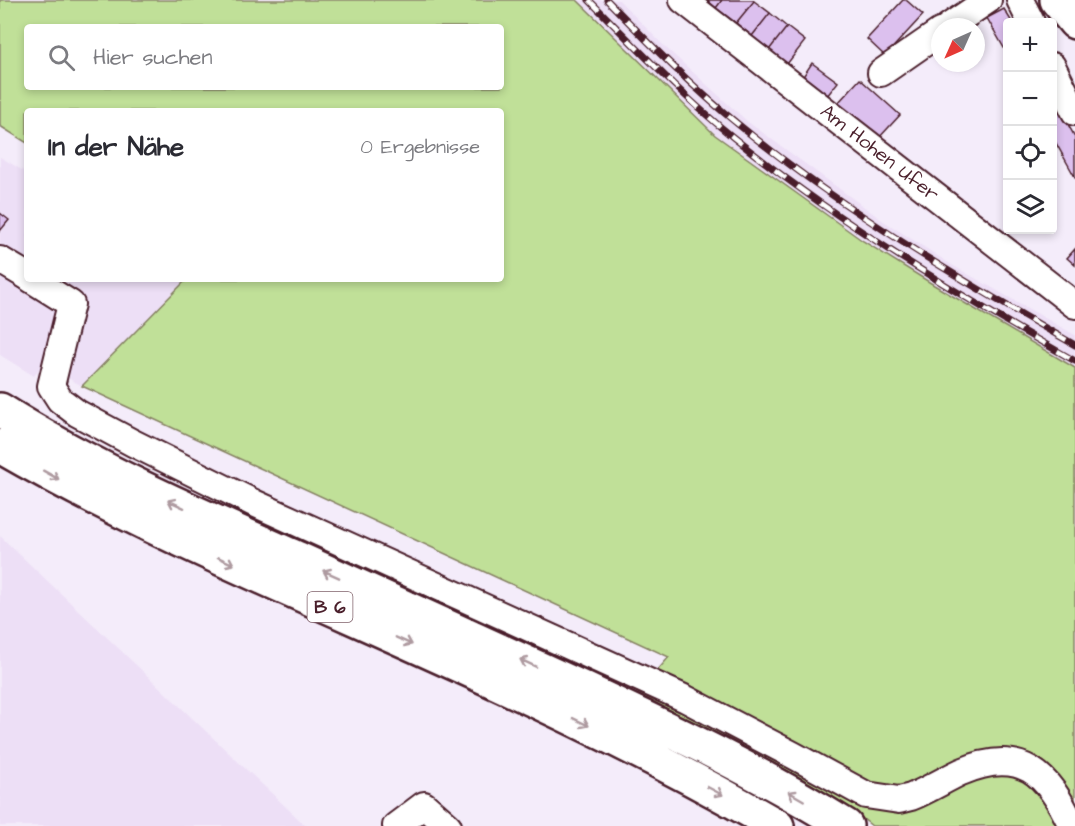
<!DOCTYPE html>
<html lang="de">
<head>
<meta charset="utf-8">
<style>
	:root { --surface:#fff; --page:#f7f7f7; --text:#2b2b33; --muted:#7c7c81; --line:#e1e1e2 }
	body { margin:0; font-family:"Architects Daughter",sans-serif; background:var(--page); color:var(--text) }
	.controls { position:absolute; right:18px; top:18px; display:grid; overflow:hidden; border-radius:6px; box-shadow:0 3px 9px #0003 }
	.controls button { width:54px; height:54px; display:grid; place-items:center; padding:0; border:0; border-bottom:2px solid var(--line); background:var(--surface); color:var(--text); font:30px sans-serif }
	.compass { position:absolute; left:931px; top:18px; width:54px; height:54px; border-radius:50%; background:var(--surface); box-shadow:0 3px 9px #0003; rotate:225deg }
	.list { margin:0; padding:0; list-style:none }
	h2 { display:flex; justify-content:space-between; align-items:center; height:78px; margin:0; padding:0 24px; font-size:26px }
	h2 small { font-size:20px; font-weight:400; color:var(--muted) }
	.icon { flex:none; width:33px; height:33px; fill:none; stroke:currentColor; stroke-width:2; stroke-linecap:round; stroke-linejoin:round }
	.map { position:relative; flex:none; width:1075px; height:826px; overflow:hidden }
	.search { position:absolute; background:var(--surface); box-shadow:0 3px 9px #0003; left:24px; top:24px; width:480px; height:66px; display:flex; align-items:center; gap:15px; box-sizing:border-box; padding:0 21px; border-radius:6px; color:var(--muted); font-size:22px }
	.panel { position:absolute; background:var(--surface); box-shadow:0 3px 9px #0003; left:24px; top:108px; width:480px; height:174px; border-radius:6px }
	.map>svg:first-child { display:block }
	.built { fill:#eddff6 }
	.green { fill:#c0e098; stroke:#858062; stroke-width:1.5; fill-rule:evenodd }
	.building { fill:#dcc0ee; stroke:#4a1f2b; stroke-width:1.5 }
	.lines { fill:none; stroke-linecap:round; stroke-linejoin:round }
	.minor-casing { stroke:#4a1f2b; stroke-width:30 }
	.major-casing { stroke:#4a1f2b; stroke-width:38 }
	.minor { stroke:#fff; stroke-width:26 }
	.major { stroke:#fff; stroke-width:33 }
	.rail-casing { stroke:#4a1f2b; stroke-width:7 }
	.rail { stroke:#fff; stroke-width:4.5; stroke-dasharray:14; stroke-linecap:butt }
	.oneway { stroke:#ae9aa0 }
	.labels { text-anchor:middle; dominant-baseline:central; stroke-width:6; stroke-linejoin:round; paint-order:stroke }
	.shield { fill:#fff; stroke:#80626b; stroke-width:1.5 }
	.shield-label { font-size:18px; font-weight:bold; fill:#4a1f2b }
	.street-label { font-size:20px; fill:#4a1f2b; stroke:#fff }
</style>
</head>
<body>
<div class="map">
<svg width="1075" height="826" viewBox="0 0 1075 826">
	<rect width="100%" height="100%" fill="#f4ecfa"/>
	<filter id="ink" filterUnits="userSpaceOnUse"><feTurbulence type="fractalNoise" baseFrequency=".0167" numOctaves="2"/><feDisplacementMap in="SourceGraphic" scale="12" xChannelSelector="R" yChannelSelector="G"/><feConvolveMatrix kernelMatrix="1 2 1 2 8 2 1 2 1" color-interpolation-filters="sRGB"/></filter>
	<g filter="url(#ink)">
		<path class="built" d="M577,0H619L664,46L748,122L882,220L952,265L1075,335V368L934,285L863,241L715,135Z
			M0,157L27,173V279H187L82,386L43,364L34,376L0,355Z
			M0,536L306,826H0Z"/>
		<path class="green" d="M0,0H577L715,135L863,241L934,285L1075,368V826H872L858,815L638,693L669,657L82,386L187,279H501V111H27V143L0,126ZM27,27H501V87H27Z"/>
		<path class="building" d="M707,0H722L716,8Z
			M722,0H753L754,1L736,23L716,8Z
			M903,0H906L923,15L885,56L867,39Z
			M754,1L770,13L752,36L736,23Z
			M1004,9L1012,22H1008V55L987,18Z
			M770,13L787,27L769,50L752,36Z
			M787,27L805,41L787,64L769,50Z
			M812,63L838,82L827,96L802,78Z
			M860,79L900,115L878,139L838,103Z
			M1052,96L1075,137V177L1052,136Z
			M0,213L9,220L0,231Z
			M1075,249V265L1067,258Z"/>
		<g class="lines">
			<g class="minor-casing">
				<g id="minor">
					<path id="s1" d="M683,0L1075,305"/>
					<path d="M1020,0L1031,22"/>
					<path d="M948,27L988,0"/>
					<path d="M1052,66L1075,112"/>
					<path d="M881,73L940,32"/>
					<path d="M0,260L27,276"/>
					<path d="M31,279L71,304L51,386L60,400L77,413L133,443L254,503L686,699L793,755L866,795L899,800L911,797C928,790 944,780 961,772C1021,746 1048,773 1072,826"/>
					<path d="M396,826L424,805L448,826"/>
				</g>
			</g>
			<g class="major-casing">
				<path id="major" d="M1057,0L1075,22
					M0,410C95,470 199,515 301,560C396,603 491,646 586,690C675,732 763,774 846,826
					M0,446C114,512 234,565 354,618C498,682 641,747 777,826"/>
			</g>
			<use href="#minor" class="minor"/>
			<use href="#major" class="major"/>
			<g class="rail-casing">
				<path id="rail" d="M589,0C636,47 682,96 734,138C839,223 957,294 1075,361
					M607,0C649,43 692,87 739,125C843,210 959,279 1075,345"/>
			</g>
			<use href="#rail" class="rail"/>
		</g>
		<defs><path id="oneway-shaft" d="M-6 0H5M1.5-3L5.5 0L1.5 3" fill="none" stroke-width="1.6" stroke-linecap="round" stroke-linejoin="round" transform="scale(1.5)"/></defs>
		<g class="oneway">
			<use href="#oneway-shaft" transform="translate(51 475) rotate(29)"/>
			<use href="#oneway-shaft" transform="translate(176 504) rotate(-155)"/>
			<use href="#oneway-shaft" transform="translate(226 561) rotate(25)"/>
			<use href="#oneway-shaft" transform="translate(331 574) rotate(-156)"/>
			<use href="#oneway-shaft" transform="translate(404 641) rotate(24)"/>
			<use href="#oneway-shaft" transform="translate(528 663) rotate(-155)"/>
			<use href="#oneway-shaft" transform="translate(581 722) rotate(26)"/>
			<use href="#oneway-shaft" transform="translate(715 791) rotate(28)"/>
			<use href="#oneway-shaft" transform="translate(796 796) rotate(-150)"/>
		</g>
	</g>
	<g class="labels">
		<rect class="shield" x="307.5" y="592" width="45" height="30" rx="4.5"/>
		<g class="shield-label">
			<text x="330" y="607">B 6</text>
		</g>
		<g class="street-label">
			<text stroke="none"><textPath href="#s1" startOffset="249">Am Hohen Ufer</textPath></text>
		</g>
	</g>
</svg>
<div class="controls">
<button>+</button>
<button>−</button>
<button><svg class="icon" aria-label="locate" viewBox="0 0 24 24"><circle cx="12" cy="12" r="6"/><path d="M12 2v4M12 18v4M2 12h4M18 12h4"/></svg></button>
<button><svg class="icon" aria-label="layers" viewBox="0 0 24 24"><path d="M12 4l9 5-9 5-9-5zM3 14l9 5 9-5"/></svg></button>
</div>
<svg class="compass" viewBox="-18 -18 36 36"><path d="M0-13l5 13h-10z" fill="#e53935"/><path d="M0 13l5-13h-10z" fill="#7c7c81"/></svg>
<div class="search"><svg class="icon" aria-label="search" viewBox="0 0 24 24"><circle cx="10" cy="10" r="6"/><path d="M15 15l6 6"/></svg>Hier suchen</div>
<section class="panel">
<h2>In der Nähe<small>0 Ergebnisse</small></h2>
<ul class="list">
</ul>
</section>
</div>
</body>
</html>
